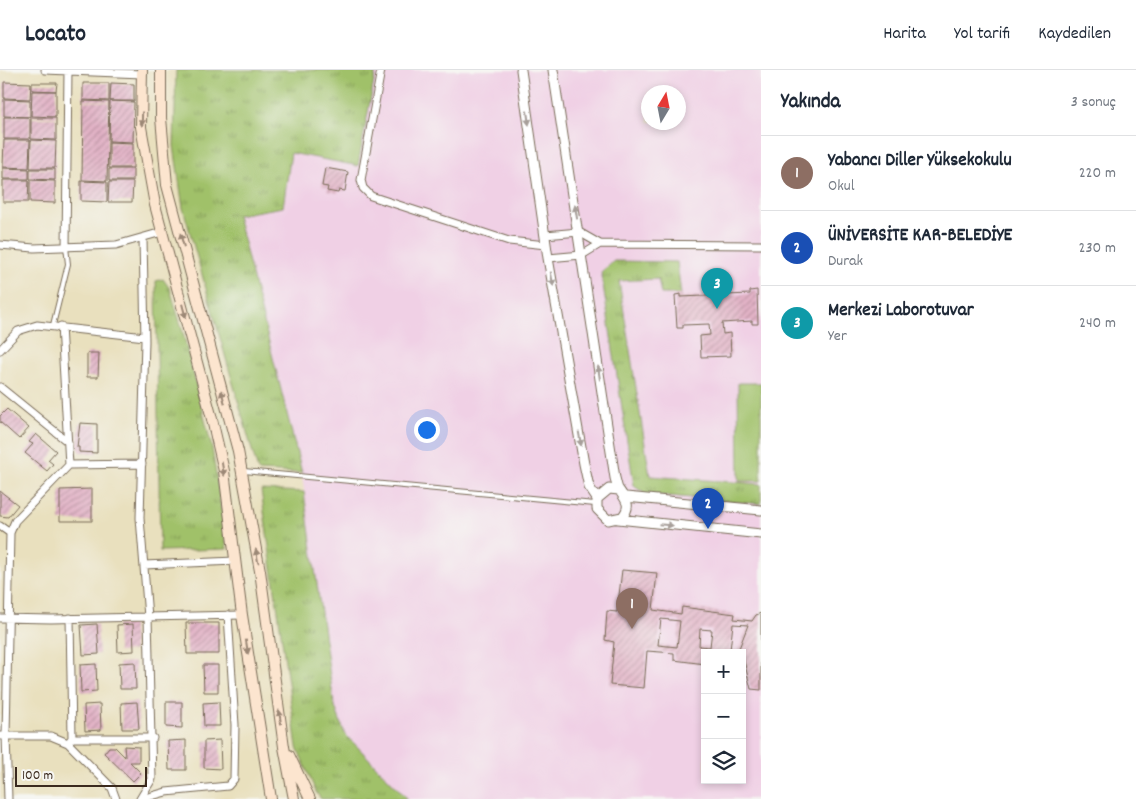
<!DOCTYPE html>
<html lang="tr">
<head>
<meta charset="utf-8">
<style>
	:root { --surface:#fff; --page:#f6f6f7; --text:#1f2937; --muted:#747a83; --line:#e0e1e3; --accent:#0f766e }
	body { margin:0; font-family:Dekko,sans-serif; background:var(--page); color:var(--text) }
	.controls { position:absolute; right:15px; bottom:15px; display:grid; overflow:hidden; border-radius:0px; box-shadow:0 2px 8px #0003 }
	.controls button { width:45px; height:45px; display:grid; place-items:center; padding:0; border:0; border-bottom:1px solid var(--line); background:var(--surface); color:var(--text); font:25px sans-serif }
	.compass { position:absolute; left:641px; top:15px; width:45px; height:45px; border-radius:50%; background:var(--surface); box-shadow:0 2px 8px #0003; rotate:10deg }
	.scale { position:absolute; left:15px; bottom:12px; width:132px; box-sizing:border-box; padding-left:5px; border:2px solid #3b2a1e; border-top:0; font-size:14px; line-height:18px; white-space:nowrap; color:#3b2a1e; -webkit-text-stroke:4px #f6f6f2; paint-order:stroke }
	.you { position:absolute; left:426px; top:359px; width:18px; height:18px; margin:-12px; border:4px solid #fff; border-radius:50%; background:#1a73e8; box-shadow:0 0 0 8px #1a73e833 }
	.badge { display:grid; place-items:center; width:32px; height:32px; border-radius:50%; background:var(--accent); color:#fff; font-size:16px; font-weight:700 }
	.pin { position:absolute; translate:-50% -41px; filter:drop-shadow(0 1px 2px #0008) }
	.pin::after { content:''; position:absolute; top:26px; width:18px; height:15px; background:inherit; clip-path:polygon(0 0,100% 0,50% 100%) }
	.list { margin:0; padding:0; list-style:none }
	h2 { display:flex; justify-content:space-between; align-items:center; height:65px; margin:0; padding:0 20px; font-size:21px }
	h2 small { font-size:16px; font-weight:400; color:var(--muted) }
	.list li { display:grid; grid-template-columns:32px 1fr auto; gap:15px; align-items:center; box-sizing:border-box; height:75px; padding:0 20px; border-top:1px solid var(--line) }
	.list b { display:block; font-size:19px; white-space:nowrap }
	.list p { margin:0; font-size:16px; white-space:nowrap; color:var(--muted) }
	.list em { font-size:16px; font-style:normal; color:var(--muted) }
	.icon { flex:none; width:28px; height:28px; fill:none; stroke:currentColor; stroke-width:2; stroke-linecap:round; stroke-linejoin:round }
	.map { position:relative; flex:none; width:761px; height:729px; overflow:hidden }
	header { display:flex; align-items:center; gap:30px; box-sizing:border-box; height:70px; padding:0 25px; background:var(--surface); border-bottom:1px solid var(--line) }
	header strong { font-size:24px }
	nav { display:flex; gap:28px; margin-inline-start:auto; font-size:18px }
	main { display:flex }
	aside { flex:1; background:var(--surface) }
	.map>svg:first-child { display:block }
	.built { fill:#f0d0e5; fill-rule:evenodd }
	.grass { fill:url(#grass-tufts); stroke:#6e7644 }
	.garden { fill:#a0c169; stroke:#6e7644 }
	.building { fill:url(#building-hatch); fill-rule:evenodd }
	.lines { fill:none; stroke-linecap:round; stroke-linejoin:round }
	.service-casing { stroke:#786a56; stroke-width:6 }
	.minor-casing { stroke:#786a56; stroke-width:9 }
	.tertiary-casing { stroke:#786a56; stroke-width:11 }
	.secondary-casing { stroke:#786a56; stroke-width:12 }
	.service { stroke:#fff; stroke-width:4 }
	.minor { stroke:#fff; stroke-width:7 }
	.tertiary { stroke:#fff; stroke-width:9 }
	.secondary { stroke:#fce5cf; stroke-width:10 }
	.oneway { fill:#a79f9a }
	.oneway2 { fill:#9c8876 }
</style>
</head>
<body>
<header>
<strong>Locato</strong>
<nav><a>Harita</a><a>Yol tarifi</a><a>Kaydedilen</a></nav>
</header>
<main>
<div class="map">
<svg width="761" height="729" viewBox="0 0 761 729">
	<defs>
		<pattern id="grass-tufts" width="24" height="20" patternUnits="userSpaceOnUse" patternTransform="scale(1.25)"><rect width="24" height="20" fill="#a0c169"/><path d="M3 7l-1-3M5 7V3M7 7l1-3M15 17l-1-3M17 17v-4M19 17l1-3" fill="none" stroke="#849d56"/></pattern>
		<pattern id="building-hatch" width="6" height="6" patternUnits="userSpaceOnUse" patternTransform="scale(1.25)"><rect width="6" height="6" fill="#e2b2c6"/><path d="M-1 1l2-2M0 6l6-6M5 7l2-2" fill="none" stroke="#b891a0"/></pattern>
	</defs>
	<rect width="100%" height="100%" fill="#f6f6f2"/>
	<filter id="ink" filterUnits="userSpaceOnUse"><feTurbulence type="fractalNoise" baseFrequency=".02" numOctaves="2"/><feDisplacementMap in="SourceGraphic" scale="10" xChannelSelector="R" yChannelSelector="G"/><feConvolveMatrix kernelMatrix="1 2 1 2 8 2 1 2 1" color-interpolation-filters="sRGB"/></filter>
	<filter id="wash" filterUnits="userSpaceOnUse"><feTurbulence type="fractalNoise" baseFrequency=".0096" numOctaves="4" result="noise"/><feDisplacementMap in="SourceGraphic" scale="20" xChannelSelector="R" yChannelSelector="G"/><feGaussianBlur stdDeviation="1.12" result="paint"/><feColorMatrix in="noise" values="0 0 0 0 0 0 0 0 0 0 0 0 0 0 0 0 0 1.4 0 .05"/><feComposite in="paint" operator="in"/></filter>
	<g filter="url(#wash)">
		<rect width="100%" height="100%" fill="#e9e0be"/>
		<path class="built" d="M213,0H761V729H408L344,664L334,634L302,406L237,145ZM648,22H678V52H648ZM705,583H742V710H705Z"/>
		<path class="grass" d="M176,0H376L358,96L291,83L283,137L237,145L302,403L258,401L183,138L174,76Z
			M614,191L677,192L681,224H661L658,209L619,211L650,406L761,414V434L645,424L634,416L601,202Z
			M163,209L170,219L182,259L212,378L227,479L160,481L156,211Z
			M261,420L304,422L334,634L345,664L408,729H321L316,722L297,677Z"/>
		<path class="garden" d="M738,313H761V411H739Z"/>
		<g id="blocks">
			<path class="building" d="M4,12L31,13L30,29L4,28Z
				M32,13H57L56,21L32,20Z
				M83,13H109V31L83,30Z
				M111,13L134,14V31H110Z
				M32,21H56V47L31,46Z
				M4,29L30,30V47L4,46Z
				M83,31L109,32L107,111L82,110Z
				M110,31L134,32L133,72L109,71Z
				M4,47H30V69H4Z
				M31,48H56V70L31,69Z
				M4,70H30L29,98L3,97Z
				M31,70L56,71L55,98H30Z
				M109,72L133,73V98H109Z
				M3,98L29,99V109H3Z
				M325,98L348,102L345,121L339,120L338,123L327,121L328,117L322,116Z
				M30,99H55V110L30,109Z
				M109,99H133V111H109Z
				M3,110H29L28,132H3Z
				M30,110L55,111V133L30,132Z
				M81,111L107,112V132L81,131Z
				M109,112H133L132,132H108Z
				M757,220L758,254H752V251L722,253L723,264L730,263L731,286L701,287L700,266L710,265L709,254L683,255V258H677L675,225L681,224V227L750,224V221Z
				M87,283H99L98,307H87Z
				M7,339L29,358L19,369L0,352V346Z
				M80,353L97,354V383L79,382V377H77Z
				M36,364L56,381L48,390L53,394L47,401L25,383L33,374L29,372Z
				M92,419V451H60V420Z
				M0,421L18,435L8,447L0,446Z
				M622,500L657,503L653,540L681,544L682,537L735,544L734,549L752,551L756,545L761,543V620L751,619L742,583H705V594L674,590V583L647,581L644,618L610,615L614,572L605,570L607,541L617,542ZM661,549L680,551L677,577L658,575ZM733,554L748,555L738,581L730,580ZM700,559L712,560L710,577L699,576Z
				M186,553H219V584H187Z
				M97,554L99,584L83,585L81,555Z
				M133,554L134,581L118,582L117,555Z
				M135,592L136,619H120L119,593Z
				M96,594L97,621L81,622L80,595Z
				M203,595H218V622H204Z
				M137,632L139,659H122L121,633Z
				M166,632H182V658L166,657Z
				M219,632L220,656H204L203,633Z
				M100,634L101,660L85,661L84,635Z
				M186,670V700H169L168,671Z
				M220,670L221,699L204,698V671Z
				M124,676L139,677V692H130L141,703L133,711L104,683L109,677H115L125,687Z"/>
		</g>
	</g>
	<g filter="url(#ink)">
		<use href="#blocks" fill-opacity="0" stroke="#786a56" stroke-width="1"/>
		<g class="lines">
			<g class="service-casing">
				<path id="service" d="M53,255L68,194L66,177
					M244,401L595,434"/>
			</g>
			<g class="minor-casing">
				<path id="minor" d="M45,0L142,4
					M381,0L361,110L363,118L371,126L509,171L546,175
					M545,165L579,162L600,174L761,175
					M0,175L34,178L116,175L162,162
					M66,177L68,0
					M548,188L582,185L600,174
					M61,256L69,395
					M0,280L18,261L37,255L145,267
					M0,317L68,372
					M0,456L10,463
					M144,495L235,491
					M0,548L51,549L242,545
					M0,666H51L68,673L112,718L116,729
					M72,668H153
					M68,673L72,668L70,548
					M8,729L6,666L10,463L15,451L69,395L142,394
					M140,729L152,709L148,547L140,448L145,271L143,168
					M141,729L166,722L228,716L234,709L235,655L228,545"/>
			</g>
			<g class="tertiary-casing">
				<path id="tertiary" d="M521,0L548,188L584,394L589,417L597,429
					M553,0L615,408C616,411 617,418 619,420C626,430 632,436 622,447L608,450L597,439V429L609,419L619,420
					M626,427L761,440
					M618,449L761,464"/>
			</g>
			<g class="secondary-casing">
				<path id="secondary" d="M142,0L141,57L155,135L211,345L224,401L242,545L271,729
					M161,0V48L167,115L238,381L260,501L284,677L294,729
					M289,685L310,729"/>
			</g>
			<use href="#service" class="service"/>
			<use href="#minor" class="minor"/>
			<use href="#tertiary" class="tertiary"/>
			<use href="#secondary" class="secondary"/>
		</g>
		<defs><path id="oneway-solid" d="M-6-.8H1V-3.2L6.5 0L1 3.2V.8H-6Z" transform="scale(1.25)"/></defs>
		<g class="oneway">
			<use href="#oneway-solid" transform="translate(528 48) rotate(82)"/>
			<use href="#oneway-solid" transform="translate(576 142) rotate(-99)"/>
			<use href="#oneway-solid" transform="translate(552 209) rotate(80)"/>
			<use href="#oneway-solid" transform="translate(599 303) rotate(-98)"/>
			<use href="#oneway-solid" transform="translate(580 369) rotate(80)"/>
			<use href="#oneway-solid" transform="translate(666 455) rotate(5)"/>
		</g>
		<g class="oneway2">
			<use href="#oneway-solid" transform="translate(142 49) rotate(91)"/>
			<use href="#oneway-solid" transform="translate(182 170) rotate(-105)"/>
			<use href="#oneway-solid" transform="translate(184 241) rotate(75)"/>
			<use href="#oneway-solid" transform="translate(223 327) rotate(-105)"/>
			<use href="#oneway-solid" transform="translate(223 399) rotate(80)"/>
			<use href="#oneway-solid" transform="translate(257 486) rotate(-100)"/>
			<use href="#oneway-solid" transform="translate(247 577) rotate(81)"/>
			<use href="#oneway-solid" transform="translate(280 647) rotate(-98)"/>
		</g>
	</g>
</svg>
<div class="controls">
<button>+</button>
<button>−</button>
<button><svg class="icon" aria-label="layers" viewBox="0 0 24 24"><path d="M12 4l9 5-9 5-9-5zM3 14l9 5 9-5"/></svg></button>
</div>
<svg class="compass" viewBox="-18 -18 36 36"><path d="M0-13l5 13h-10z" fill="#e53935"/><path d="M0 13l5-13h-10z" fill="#747a83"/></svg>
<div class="scale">100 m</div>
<div class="you"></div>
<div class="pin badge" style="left:632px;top:559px;background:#8d6e63">1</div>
<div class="pin badge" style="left:708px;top:459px;background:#1a4fb4">2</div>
<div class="pin badge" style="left:717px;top:239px;background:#0f9aa8">3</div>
</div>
<aside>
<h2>Yakında<small>3 sonuç</small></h2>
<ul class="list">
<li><span class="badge" style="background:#8d6e63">1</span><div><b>Yabancı Diller Yüksekokulu</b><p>Okul</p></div><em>220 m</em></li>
<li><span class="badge" style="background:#1a4fb4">2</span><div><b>ÜNİVERSİTE KAR-BELEDİYE</b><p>Durak</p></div><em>230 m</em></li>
<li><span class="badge" style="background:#0f9aa8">3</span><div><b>Merkezi Laborotuvar</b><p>Yer</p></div><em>240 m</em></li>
</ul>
</aside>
</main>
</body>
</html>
